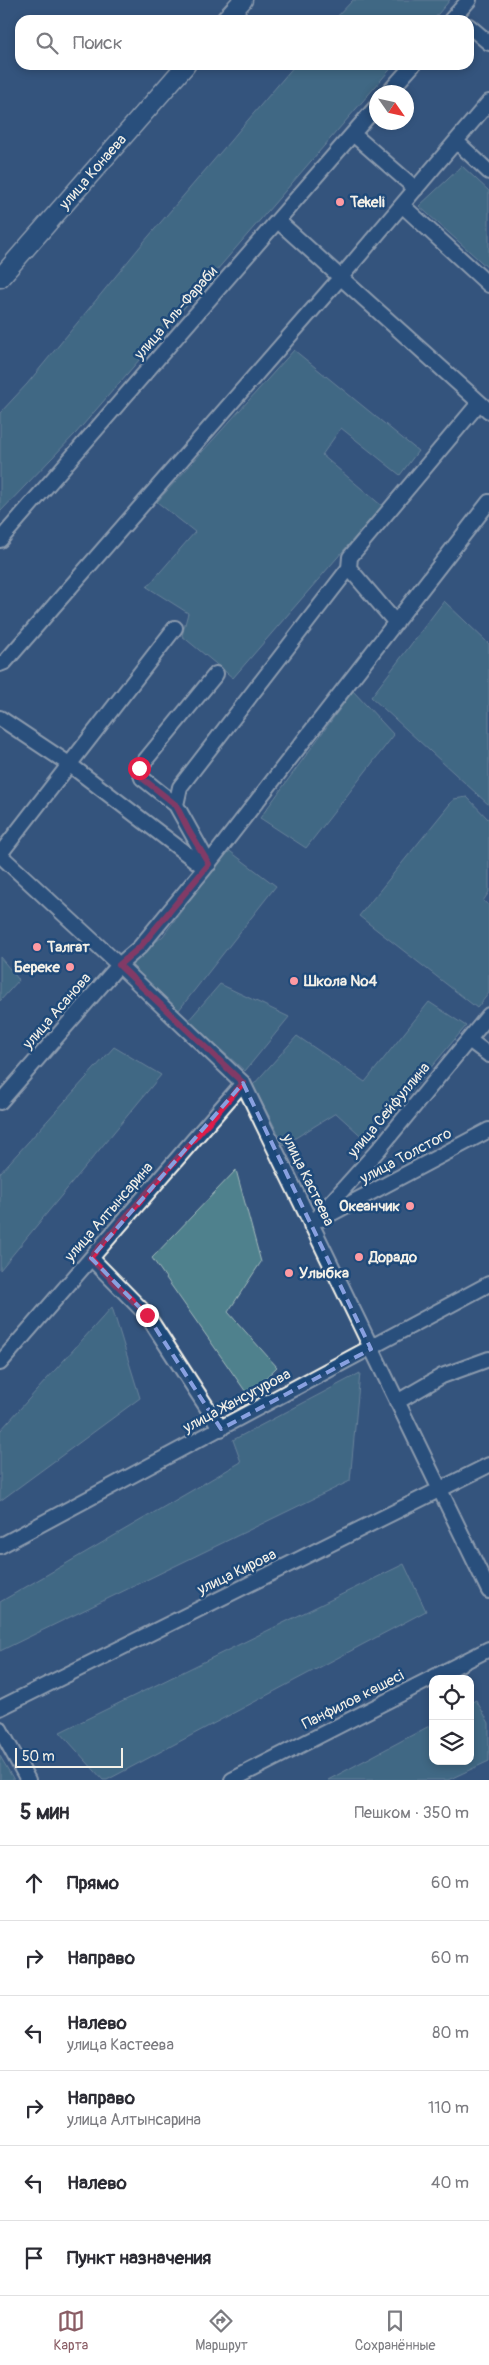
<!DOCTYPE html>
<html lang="ru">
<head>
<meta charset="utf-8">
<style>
	:root { --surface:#fff; --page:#f2f2f3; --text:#2b2b33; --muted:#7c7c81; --line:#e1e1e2; --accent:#8a5d65 }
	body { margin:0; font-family:Pangolin,sans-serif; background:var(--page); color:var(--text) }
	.controls { position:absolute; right:15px; bottom:15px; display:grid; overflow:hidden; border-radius:10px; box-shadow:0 2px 8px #0003 }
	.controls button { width:45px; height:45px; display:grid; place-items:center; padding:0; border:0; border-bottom:1px solid var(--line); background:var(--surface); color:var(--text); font:25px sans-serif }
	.compass { position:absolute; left:369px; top:85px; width:45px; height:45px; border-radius:50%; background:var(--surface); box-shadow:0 2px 8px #0003; rotate:124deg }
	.scale { position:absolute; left:15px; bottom:12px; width:108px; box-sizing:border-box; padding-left:5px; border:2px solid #f4f1e8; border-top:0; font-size:14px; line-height:18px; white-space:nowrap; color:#f4f1e8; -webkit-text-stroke:4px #1f4a7a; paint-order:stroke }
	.stop { position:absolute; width:15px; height:15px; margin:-11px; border:4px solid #e11d48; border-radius:50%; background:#fff }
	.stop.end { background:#e11d48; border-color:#fff; box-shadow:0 1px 5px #0008 }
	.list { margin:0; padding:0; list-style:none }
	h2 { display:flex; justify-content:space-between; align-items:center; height:65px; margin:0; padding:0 20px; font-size:21px }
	h2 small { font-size:16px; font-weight:400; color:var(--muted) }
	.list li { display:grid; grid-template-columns:32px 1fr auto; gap:15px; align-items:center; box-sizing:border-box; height:75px; padding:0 20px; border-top:1px solid var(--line) }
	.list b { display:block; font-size:19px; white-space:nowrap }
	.list p { margin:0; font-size:16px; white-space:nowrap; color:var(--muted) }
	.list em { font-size:16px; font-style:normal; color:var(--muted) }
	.icon { flex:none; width:28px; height:28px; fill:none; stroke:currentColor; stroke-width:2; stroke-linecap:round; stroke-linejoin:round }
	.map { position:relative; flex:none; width:489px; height:1780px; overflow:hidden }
	.search { position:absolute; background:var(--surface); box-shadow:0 2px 8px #0003; left:15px; right:15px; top:15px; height:55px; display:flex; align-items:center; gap:12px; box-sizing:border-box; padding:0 18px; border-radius:15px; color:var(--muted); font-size:19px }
	.sheet { height:515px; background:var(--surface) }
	nav { display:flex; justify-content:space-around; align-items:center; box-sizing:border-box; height:70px; border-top:1px solid var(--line); background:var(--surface); font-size:14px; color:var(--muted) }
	nav a { display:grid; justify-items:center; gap:2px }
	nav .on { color:var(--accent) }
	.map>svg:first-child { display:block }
	.green { fill:#4f818d; stroke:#a2b9ba }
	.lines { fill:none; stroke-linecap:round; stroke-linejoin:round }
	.minor-casing { stroke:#f4f1e8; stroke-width:18 }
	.major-casing { stroke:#f4f1e8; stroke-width:21 }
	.minor { stroke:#1f4a7a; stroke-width:14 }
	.major { stroke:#1f4a7a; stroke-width:18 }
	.route { stroke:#e11d48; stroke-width:6 }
	.marked { fill:none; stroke:#88a0e0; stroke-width:4; stroke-dasharray:10 6; stroke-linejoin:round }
	.poi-dot { fill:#ff9aa2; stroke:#1f4a7a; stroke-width:2 }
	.labels { text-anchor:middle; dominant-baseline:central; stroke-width:5; stroke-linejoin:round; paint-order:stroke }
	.street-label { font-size:15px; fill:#f4f1e8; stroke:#1f4a7a }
	.poi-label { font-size:15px; font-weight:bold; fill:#f4f1e8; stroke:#1f4a7a; text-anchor:start }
</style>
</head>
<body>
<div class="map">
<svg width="489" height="1780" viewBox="0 0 489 1780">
	<rect width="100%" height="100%" fill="#34547d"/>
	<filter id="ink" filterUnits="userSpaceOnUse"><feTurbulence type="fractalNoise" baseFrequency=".02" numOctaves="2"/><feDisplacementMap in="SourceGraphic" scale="10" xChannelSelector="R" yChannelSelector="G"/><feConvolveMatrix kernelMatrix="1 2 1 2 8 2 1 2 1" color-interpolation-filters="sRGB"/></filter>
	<g filter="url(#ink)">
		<path class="green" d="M353,0H450L433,20H334Z
			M295,65H394L76,433L0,512V413L27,384L143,243Z
			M462,166L489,191V269L419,206Z
			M294,350L418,451L400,475L341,428L322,455L382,506L233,678L182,636L188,613L147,587L195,532L157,502Z
			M444,601L489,644V805L371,697Z
			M353,691L394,735L306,848L260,818Z
			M467,797L489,820V892L483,901L489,905V993L477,1008L359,916L454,799Z
			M227,849L276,886L179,1010L129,964L163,936Z
			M0,957L19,980L0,1001Z
			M220,984L289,1017L245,1071L188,1021Z
			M429,1002L466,1026L368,1142L336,1113L284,1145L253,1085L297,1036L365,1082Z
			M114,1047L161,1075L0,1270V1173Z
			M236,1170L261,1262L228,1312L277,1367L248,1395L152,1258Z
			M112,1307L140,1398L0,1501V1431Z
			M360,1373L350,1481L0,1651V1602L241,1462L233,1440Z
			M404,1564L426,1611L107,1780H103L60,1732Z
			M476,1700L489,1723V1761L448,1780H328L433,1724V1761H470V1703Z
			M0,1756L14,1780H0Z"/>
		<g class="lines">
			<g class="minor-casing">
				<path id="minor" d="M451,20L469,0
					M469,26L489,43
					M389,92L413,65
					M353,134L416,189
					M456,141L489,172
					M402,205L489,285
					M278,221L489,411
					M0,540L376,107
					M396,623L349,568L350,557L479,403
					M0,664L5,662L341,277L489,102
					M0,718L69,764L205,868
					M176,805L142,778L139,768L216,674
					M0,854L175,628
					M0,855L119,965L243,1083L489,1591
					M209,864L176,805L180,787L349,568
					M469,1040L489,1055
					M0,1102L119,965L140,947L205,868L489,502
					M321,1219L489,1130
					M311,1225L379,1149L489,1015
					M91,1258L147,1315L221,1429
					M0,1363L243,1083
					M397,1402L442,1376L489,1359
					M0,1546L489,1284
					M0,1708L489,1465
					M0,1729L28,1780
					M232,1780L489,1649"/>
			</g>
			<g class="major-casing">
				<path id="major" d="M225,20L243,0
					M0,278L186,65"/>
			</g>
			<use href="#minor" class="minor"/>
			<use href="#major" class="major"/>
		</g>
	</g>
	<g class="lines" filter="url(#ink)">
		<path class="route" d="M139,768L142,778L176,805L189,831L209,864L140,947L119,965L243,1083L90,1258L147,1315"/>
	</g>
	<path d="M0 0H489V1780H0ZM243,1083L371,1349L221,1429L147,1315L91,1258Z" fill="#34547d" fill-opacity=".55" fill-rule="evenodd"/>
	<path class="marked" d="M243,1083L371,1349L221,1429L147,1315L91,1258Z"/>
	<g class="poi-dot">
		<circle cx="340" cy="202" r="5"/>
		<circle cx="37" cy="947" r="5"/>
		<circle cx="70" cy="967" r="5"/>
		<circle cx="294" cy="981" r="5"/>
		<circle cx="410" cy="1206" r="5"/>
		<circle cx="359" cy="1257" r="5"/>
		<circle cx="289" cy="1273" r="5"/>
	</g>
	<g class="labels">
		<g class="street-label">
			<text transform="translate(93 172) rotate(-49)">улица Конаева</text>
			<text transform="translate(176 313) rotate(-49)">улица Аль-Фараби</text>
			<text transform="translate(57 1011) rotate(-49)">улица Асанова</text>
			<text transform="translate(389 1110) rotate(-50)">улица Сейфуллина</text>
			<text transform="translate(406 1156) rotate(-28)">улица Толстого</text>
			<text transform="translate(308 1180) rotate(64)">улица Кастеева</text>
			<text transform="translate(109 1212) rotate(-49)">улица Алтынсарина</text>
			<text transform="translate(237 1401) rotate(-28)">улица Жансугурова</text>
			<text transform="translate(237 1572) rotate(-26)">улица Кирова</text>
			<text transform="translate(353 1700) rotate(-27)">Панфилов көшесі</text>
		</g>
		<g class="poi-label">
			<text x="350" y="202">Tekeli</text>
			<text x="47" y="947">Талгат</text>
			<text x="60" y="967" text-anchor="end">Береке</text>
			<text x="304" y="981">Школа №4</text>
			<text x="400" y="1206" text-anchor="end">Океанчик</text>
			<text x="369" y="1257">Дорадо</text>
			<text x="299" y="1273">Улыбка</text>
		</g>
	</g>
</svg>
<div class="controls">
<button><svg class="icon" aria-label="locate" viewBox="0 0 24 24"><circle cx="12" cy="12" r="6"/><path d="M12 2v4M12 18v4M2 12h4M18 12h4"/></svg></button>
<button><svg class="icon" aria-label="layers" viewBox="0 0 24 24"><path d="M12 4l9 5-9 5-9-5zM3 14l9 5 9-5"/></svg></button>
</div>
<svg class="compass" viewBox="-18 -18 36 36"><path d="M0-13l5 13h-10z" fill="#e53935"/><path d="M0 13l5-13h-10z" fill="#7c7c81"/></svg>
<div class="scale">50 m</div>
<div class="stop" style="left:139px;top:768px"></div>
<div class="stop end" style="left:147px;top:1315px"></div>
<div class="search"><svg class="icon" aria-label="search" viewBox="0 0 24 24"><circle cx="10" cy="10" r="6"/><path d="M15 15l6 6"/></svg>Поиск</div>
</div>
<section class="sheet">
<h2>5 мин<small>Пешком · 350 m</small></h2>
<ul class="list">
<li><svg class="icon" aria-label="ahead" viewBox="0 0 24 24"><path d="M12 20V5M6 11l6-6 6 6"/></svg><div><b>Прямо</b></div><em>60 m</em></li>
<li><svg class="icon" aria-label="right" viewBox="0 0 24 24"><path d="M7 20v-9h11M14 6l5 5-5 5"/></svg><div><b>Направо</b></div><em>60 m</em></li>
<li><svg class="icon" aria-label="left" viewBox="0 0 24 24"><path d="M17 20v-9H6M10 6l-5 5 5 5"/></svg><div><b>Налево</b><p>улица Кастеева</p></div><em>80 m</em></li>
<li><svg class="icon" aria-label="right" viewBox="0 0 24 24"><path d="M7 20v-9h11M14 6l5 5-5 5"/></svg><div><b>Направо</b><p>улица Алтынсарина</p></div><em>110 m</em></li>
<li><svg class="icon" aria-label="left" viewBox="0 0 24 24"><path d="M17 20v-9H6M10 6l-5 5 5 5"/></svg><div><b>Налево</b></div><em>40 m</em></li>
<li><svg class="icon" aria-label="arrive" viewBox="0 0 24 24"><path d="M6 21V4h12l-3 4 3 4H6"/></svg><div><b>Пункт назначения</b></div></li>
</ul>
</section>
<nav>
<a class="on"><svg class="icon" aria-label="map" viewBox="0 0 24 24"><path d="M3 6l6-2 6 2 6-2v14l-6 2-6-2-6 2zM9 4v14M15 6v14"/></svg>Карта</a>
<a><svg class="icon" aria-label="directions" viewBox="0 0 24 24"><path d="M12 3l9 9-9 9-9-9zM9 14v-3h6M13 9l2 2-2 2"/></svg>Маршрут</a>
<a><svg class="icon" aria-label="saved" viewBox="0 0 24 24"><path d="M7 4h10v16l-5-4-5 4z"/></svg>Сохранённые</a>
</nav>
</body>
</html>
